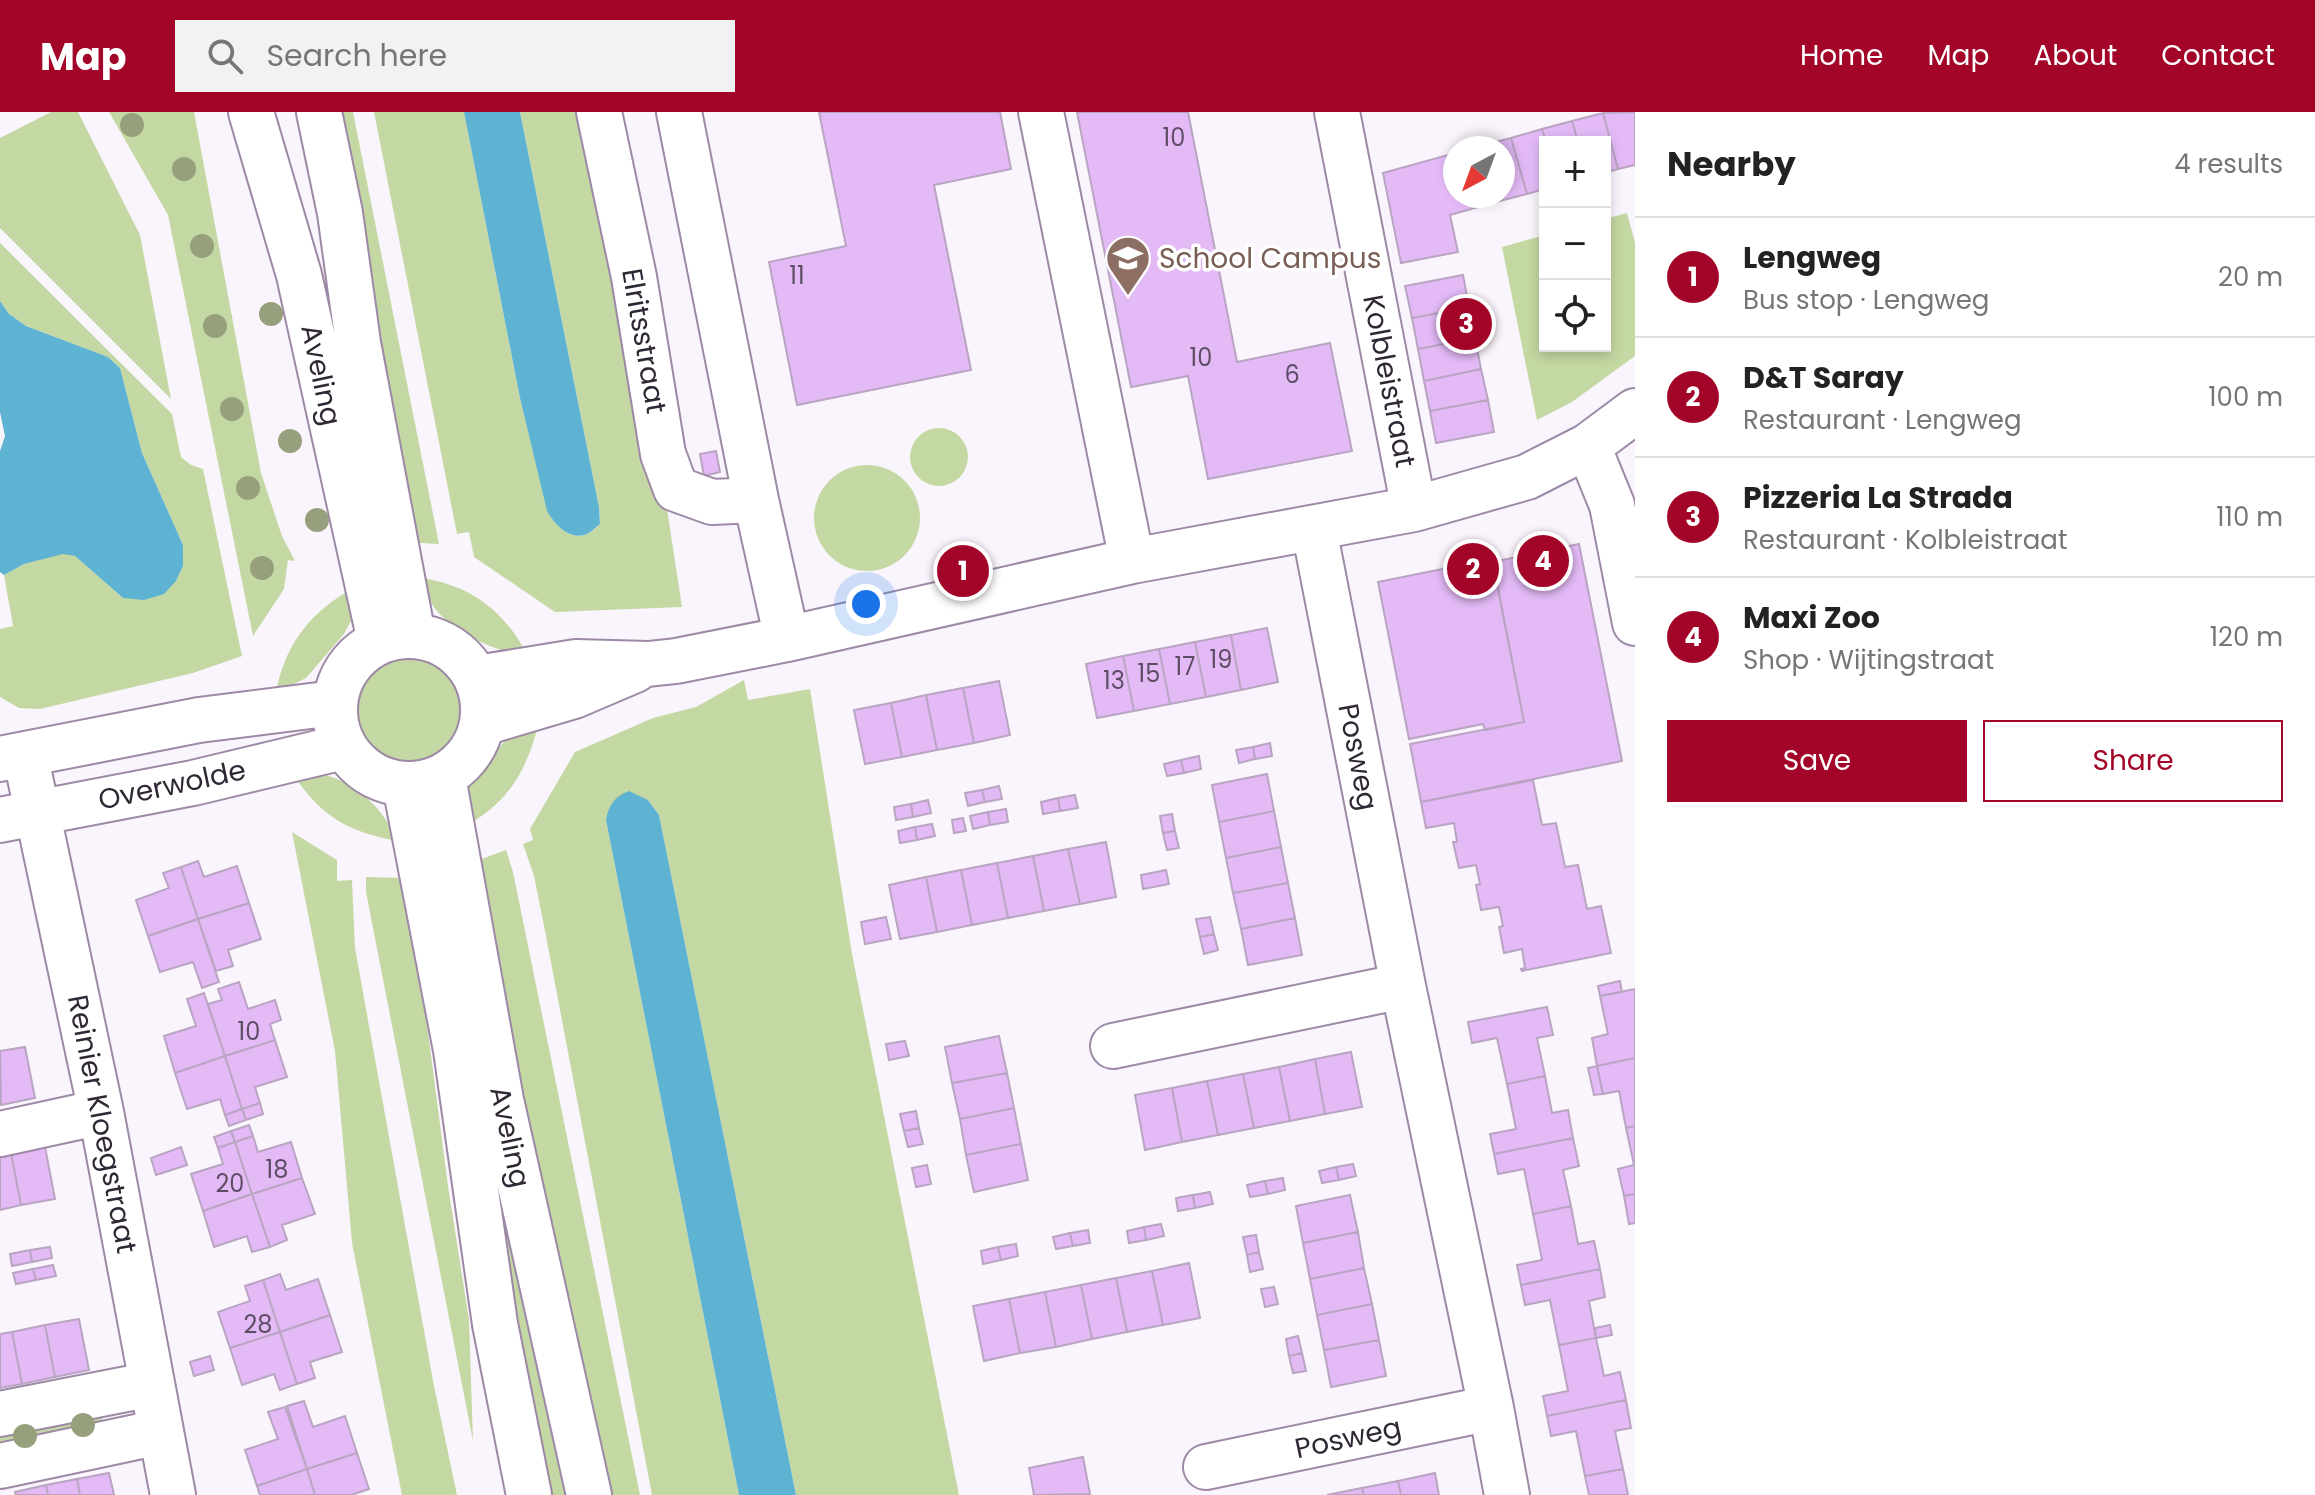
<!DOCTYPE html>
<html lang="en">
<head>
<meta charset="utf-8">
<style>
	:root { --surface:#fff; --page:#f2f2f2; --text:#222; --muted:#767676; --line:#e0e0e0; --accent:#a30528 }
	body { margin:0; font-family:Poppins,sans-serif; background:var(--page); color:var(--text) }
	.controls { position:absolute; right:24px; top:24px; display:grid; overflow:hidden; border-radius:0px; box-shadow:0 4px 12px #0003 }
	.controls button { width:72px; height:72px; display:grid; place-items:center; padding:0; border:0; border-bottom:2px solid var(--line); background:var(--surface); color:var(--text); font:40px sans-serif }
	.compass { position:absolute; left:1443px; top:24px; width:72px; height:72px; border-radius:50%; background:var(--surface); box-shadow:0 4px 12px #0003; rotate:221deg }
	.you { position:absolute; left:866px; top:492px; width:28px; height:28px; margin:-20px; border:6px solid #fff; border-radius:50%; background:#1a73e8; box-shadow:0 0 0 12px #1a73e833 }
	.badge { display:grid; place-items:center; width:52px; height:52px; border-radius:50%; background:var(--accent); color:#fff; font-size:26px; font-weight:700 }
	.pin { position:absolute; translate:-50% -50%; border:4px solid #fff; box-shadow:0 2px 8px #0006 }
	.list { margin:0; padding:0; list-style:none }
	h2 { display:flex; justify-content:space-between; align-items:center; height:104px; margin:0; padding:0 32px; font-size:34px }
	h2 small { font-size:26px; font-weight:400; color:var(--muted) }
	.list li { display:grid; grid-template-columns:52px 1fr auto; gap:24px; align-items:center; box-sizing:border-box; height:120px; padding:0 32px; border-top:2px solid var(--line) }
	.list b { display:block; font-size:30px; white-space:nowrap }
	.list p { margin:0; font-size:26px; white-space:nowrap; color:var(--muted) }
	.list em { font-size:26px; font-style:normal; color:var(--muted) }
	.actions { display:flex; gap:16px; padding:24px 32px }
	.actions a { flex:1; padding:18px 0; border:2px solid var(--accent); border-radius:0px; text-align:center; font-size:28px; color:var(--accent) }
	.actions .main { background:var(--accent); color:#fff }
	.icon { flex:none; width:44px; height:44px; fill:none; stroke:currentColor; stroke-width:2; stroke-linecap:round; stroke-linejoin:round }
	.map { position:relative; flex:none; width:1635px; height:1383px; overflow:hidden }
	header { display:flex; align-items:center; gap:48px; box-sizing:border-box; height:112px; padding:0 40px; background:var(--accent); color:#fff }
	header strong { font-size:38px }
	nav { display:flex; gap:44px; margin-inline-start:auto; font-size:28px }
	.search { width:560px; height:72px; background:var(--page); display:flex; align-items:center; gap:20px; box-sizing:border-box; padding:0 28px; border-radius:0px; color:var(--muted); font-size:30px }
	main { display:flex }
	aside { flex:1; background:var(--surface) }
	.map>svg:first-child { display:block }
	.green { fill:#c4d8a3 }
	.water { fill:#5eb2d2 }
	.building { fill:#e3baf6; stroke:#b9a4c2; stroke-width:2 }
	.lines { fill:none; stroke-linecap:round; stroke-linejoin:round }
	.minor-casing { stroke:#9d89a6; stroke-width:48 }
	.major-casing { stroke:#9d89a6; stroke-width:48 }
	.minor { stroke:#fff; stroke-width:44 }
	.major { stroke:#fff; stroke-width:44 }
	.tree { fill:#97a07c }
	.labels { text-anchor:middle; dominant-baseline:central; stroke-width:7; stroke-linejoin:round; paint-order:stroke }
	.number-label { font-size:24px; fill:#5c4c64 }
	.education-label { font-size:28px; fill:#785e54; stroke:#fff; text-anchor:start }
	.street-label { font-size:28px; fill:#2f2733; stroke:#fff }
</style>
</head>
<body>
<header>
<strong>Map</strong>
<div class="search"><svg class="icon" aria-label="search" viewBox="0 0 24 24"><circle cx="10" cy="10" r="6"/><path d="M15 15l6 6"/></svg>Search here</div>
<nav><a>Home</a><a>Map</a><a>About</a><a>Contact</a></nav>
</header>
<main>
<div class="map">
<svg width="1635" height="1383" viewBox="0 0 1635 1383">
	<rect width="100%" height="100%" fill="#faf5fc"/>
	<path class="green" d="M51,0H78L140,123L171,287L0,116V26Z
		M109,0H194L261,361L282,424L295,449L288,448L284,477L253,524L168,103Z
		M335,0H353L439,432L406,430Z
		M374,0H464L520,286L547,398C554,411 567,427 584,423C589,422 595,416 600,412L599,395L520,0H580L665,384L682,495L555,500L474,445L469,420L457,422Z
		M1627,101L1635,131V244L1572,290L1537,308L1502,135L1545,123V234H1605V107Z
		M0,131L172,302L181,345L191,353L203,357L242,544L193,561L40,597L19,596L0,585V517L13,514L4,463L24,452L63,441L75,444L123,486L176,469L183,454V433L142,341L120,256L108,245L26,214L9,202L0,189Z
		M910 345a29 29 0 1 1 58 0a29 29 0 1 1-58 0Z
		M814 406a53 53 0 1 1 106 0a53 53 0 1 1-106 0Z
		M421,466C467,472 502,497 524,537L522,544C481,534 429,511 421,466Z
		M352,477L353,505L344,522L306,566L288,575L279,577L277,575C287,530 312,499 352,477Z
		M350 597a57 57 0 1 1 114 0a57 57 0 1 1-114 0Z
		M744,568L748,588L810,577L852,842L959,1383H796L659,703L648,688L606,708L739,1383H652L546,824L534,764L523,732L533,728L530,717L575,640L653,606L696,595Z
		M539,610C527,659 508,692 462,716L466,679L470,672L511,621Z
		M316,660C352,669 382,692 395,726L392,728C348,719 323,705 297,668Z
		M292,720L337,748V769L352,768L355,836L434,1274L457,1383H402L352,1131L335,939Z
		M506,738L513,760L640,1383H612C568,1172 512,963 465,753Z
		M366,765L408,766L448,1074L469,1208L473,1329L366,780Z
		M437,768L585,1383H544Z
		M99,1294L105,1320L0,1341V1314Z"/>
	<path class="water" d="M464,0H520L599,395L600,412C595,416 589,422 584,423C567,427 554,411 547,399L520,286Z
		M0,189L9,202L26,214L108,245L120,256L142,341L183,433V454L176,469L164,482L144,488L123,486L75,444L63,442L24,452L4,463L0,460V339L5,324L0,300Z
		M629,679L648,688L659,703L796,1383H739L606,708C609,693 614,685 629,679Z"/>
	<path class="building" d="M819,0H1000L1011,57L934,73L971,258L797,293L769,150L846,134Z
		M1077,0H1188L1237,250L1330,231L1352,339L1208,367L1188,264L1131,275Z
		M1635,0V53L1618,57L1603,1Z
		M1603,1L1618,57L1605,61V30H1578L1572,9Z
		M1572,9L1578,30H1546L1542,17Z
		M1542,17L1546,30L1545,77L1527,82L1511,26Z
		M1511,26L1527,82L1496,90L1495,84H1503V36H1482L1481,34Z
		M1455,41V84H1495L1496,90L1450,103L1458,140L1401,151L1383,61Z
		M1463,163L1469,195L1412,206L1405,174Z
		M1469,195L1475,226L1418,237L1412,206Z
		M1475,226L1481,257L1424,269L1418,237Z
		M1481,257L1488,288L1430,299L1424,269Z
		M1488,288L1494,320L1436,331L1430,299Z
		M716,339L720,360L704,364L700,342Z
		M1579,432L1622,649L1421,690L1410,632L1524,610L1493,450Z
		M1492,447L1524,610L1485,618L1483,612L1409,627L1378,470Z
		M1267,516L1278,570L1241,578L1231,523Z
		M1231,523L1241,578L1206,585L1195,530Z
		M1195,530L1206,585L1170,592L1159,537Z
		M1159,537L1170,592L1134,599L1123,544Z
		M1123,544L1134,599L1097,606L1086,552Z
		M999,569L1010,623L974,631L963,576Z
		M963,576L974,631L937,638L926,583Z
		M926,583L937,638L902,645L891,591Z
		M891,591L902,645L865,652L854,598Z
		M1270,631L1272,644L1255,647L1253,635Z
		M1253,635L1255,647L1239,651L1236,638Z
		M1199,644L1201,657L1184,661L1181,648Z
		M1181,648L1184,661L1167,664L1164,652Z
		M1267,662L1274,699L1219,710L1212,673Z
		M1533,668L1542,713L1556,711L1565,755L1578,753L1587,797L1601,794L1611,841L1522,859L1521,857L1525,856L1522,837L1504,841L1499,815L1503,814L1499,795L1481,798L1476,773L1480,772L1476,753L1459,756L1453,730H1457L1454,711L1426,716L1421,690Z
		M999,674L1002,687L985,690L982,678Z
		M982,678L985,690L968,694L965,681Z
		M1075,683L1078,696L1060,699L1058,686Z
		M1058,686L1060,699L1043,702L1041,690Z
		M928,688L931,701L913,705L911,692Z
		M911,692L913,705L896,708L894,695Z
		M1006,697L1008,710L990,713L988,700Z
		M1274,699L1281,735L1226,746L1219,710Z
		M988,700L990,713L973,717L970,704Z
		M1172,702L1175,719L1163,721L1160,704Z
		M963,706L966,719L954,721L952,708Z
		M932,712L935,724L917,728L915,715Z
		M915,715L917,728L900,731L898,719Z
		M1175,719L1179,736L1167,738L1163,721Z
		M1106,730L1116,785L1080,792L1068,737Z
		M1281,735L1288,771L1233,781L1226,746Z
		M1068,737L1080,792L1044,799L1033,744Z
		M1033,744L1044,799L1008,806L997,751Z
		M198,749L204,765L237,754L249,791L198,807L181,755Z
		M997,751L1008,806L972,813L961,758Z
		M181,755L198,807L148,824L136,788L169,776L163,761Z
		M961,758L972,813L937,820L926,765Z
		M1166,758L1169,772L1143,777L1141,763Z
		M926,765L937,820L900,827L889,773Z
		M1288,771L1295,806L1241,817L1233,781Z
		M249,791L261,827L228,838L233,854L216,859L198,807Z
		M886,805L891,827L865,832L861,810Z
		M1210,805L1214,822L1200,825L1196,807Z
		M1295,806L1302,843L1248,853L1241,817Z
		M198,807L219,870L202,876L193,850L160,860L148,824Z
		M1214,822L1218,838L1204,842L1200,825Z
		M1620,869L1622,880L1600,884L1598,874Z
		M239,870L248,897L275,888L281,908L270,912L275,928L225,944L208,892L222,888L218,877Z
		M1635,877V946L1597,954L1592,926L1608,922L1600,884Z
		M204,881L225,944L175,961L164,924L196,914L187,887Z
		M1547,895L1553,923L1537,926L1545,964L1507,972L1497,926L1472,931L1468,910Z
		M999,924L1007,961L952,971L945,935Z
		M275,928L287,965L255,975L260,991L242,997L225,944Z
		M905,929L909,944L889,948L886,932Z
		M25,935L35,986L1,993L0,939Z
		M1351,940L1362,995L1325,1002L1315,947Z
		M225,944L242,997L225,1003L220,987L187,997L175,961Z
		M1635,946V1014L1626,1016L1619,979L1603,982L1597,954Z
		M1315,947L1325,1002L1290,1009L1279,955Z
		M1597,954L1603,982L1594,983L1588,956Z
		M1279,955L1290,1009L1254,1016L1243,962Z
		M1007,961L1014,996L960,1007L952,971Z
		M1243,962L1254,1016L1218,1023L1207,969Z
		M1545,964L1552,1001L1568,998L1573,1026L1494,1042L1490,1022L1516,1017L1507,972Z
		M1207,969L1218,1023L1182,1030L1172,976Z
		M1172,976L1182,1030L1145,1038L1135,983Z
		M260,991L263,1002L246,1008L242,997Z
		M1014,996L1021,1032L966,1043L960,1007Z
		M242,997L246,1008L229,1014L225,1003Z
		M916,999L919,1016L904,1019L900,1002Z
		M249,1013L253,1024L235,1030L231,1019Z
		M1635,1014V1082L1624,1084L1618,1057L1634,1053L1626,1016Z
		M919,1016L923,1032L908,1035L904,1019Z
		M231,1019L235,1030L218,1036L214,1025Z
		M253,1024L258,1040L291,1030L302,1066L252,1082L235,1030Z
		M1573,1026L1579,1054L1563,1058L1571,1094L1533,1102L1524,1057L1498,1062L1494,1042Z
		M235,1030L252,1082L203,1099L191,1062L223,1052L218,1036Z
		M1021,1032L1028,1068L974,1080L966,1043Z
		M45,1035L55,1087L21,1093L11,1041Z
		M181,1035L187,1053L156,1063L151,1046Z
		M11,1041L21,1093L0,1098V1044Z
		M1353,1052L1356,1064L1339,1068L1336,1055Z
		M927,1053L931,1072L916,1075L912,1056Z
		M1336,1055L1339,1068L1322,1071L1319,1059Z
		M302,1066L315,1102L282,1113L287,1128L270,1135L252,1082Z
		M1283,1066L1285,1078L1268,1082L1265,1069Z
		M1265,1069L1268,1082L1250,1085L1247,1073Z
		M1210,1080L1213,1092L1195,1096L1193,1083Z
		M252,1082L270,1135L252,1140L247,1124L214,1135L203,1099Z
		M1635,1082V1111L1629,1112L1624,1084Z
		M1193,1083L1195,1096L1178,1099L1176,1086Z
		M1350,1083L1358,1120L1303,1131L1296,1094Z
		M1571,1094L1578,1132L1594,1129L1600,1157L1521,1173L1517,1153L1542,1148L1533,1102Z
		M1161,1112L1164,1124L1146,1128L1144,1115Z
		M1144,1115L1146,1128L1129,1131L1127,1119Z
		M1088,1118L1090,1131L1073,1134L1070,1121Z
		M1358,1120L1364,1156L1310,1167L1303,1131Z
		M1070,1121L1073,1134L1056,1137L1053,1125Z
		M1256,1123L1259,1140L1247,1143L1243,1125Z
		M1016,1132L1018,1144L1001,1148L998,1135Z
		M50,1135L52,1146L32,1150L30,1138Z
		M998,1135L1001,1148L983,1152L981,1139Z
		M30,1138L32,1150L12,1154L10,1142Z
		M1259,1140L1263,1157L1250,1160L1247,1143Z
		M1189,1151L1200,1206L1163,1213L1152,1159Z
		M53,1153L56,1164L36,1168L33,1157Z
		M1364,1156L1372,1192L1317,1203L1310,1167Z
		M33,1157L36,1168L16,1172L13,1161Z
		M1600,1157L1605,1185L1589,1189L1596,1226L1559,1233L1550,1188L1525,1193L1521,1173Z
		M1152,1159L1163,1213L1127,1220L1116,1166Z
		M280,1162L286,1178L318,1167L330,1203L280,1220L263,1168Z
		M1116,1166L1127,1220L1092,1227L1081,1173Z
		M263,1168L280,1220L230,1236L218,1200L250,1189L245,1174Z
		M1081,1173L1092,1227L1056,1235L1045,1180Z
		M1274,1175L1278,1192L1265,1195L1261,1177Z
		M1045,1180L1056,1235L1020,1241L1009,1187Z
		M1009,1187L1020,1241L984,1249L973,1194Z
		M1372,1192L1379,1228L1324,1238L1317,1203Z
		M330,1203L342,1240L310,1250L315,1266L297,1272L280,1220Z
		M79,1207L89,1258L55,1265L45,1213Z
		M45,1213L55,1265L22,1272L12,1220Z
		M1610,1213L1612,1223L1596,1226L1595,1216Z
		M12,1220L22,1272L0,1276V1222Z
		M280,1220L297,1272L280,1278L274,1262L242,1273L230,1236Z
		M1298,1224L1302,1241L1289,1244L1286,1227Z
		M1596,1226L1604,1264L1620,1260L1626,1288L1547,1304L1543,1284L1568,1279L1559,1233Z
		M1379,1228L1386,1264L1331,1275L1324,1238Z
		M1302,1241L1306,1259L1293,1261L1289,1244Z
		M210,1244L214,1258L194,1264L190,1250Z
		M1626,1288L1631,1316L1615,1319L1623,1357L1585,1364L1576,1319L1551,1324L1547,1304Z
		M304,1289L313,1315L345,1304L357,1341L307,1357L287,1294Z
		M285,1295L307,1357L257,1374L245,1338L278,1327L268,1300Z
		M357,1341L369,1377L351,1383H315L307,1357Z
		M1083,1345L1090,1382L1034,1383L1029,1356Z
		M307,1357L315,1383H260L257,1374Z
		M1623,1357L1628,1383H1589L1585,1364Z
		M109,1361L114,1383H80L77,1367Z
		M1435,1361L1439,1383H1401L1398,1369Z
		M77,1367L80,1383H48L46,1373Z
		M1398,1369L1401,1383H1364L1362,1376Z
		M46,1373L48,1383H16L15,1380Z
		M1362,1376L1364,1383H1327Z"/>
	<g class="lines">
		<g class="minor-casing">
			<path id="minor" d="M599,0L634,165L663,342L676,377L712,390L756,388L787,527
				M679,0L756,388
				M1041,0L1132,449
				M1337,0L1414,397
				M1588,334L1612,393L1635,511
				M1314,417L1403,874L1491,1296L1507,1383
				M477,566L576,550L648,552L676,549L787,527L1132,449L1414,397L1527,365L1588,334L1635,299
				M483,611L574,584L635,558
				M25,642L101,1000L173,1383
				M0,647L199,608L334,591
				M0,708L193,671L343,635
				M1113,934L1403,874
				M0,1022L101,1000
				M0,1302L152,1272
				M0,1354L160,1320
				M1206,1355L1491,1296"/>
		</g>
		<g class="major-casing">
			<path id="major" d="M251,0L299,163L380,529
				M319,0L340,101L358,231L413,524
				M335 598a74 74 0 1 1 148 0a74 74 0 1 1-148 0Z
				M443,665L501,988L589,1383
				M405,673L456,938L495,1212L529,1383"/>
		</g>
		<use href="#minor" class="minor"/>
		<use href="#major" class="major"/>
	</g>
	<g class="tree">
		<circle cx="132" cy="13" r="12"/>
		<circle cx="184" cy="57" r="12"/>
		<circle cx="202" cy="134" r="12"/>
		<circle cx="271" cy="202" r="12"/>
		<circle cx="215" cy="214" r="12"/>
		<circle cx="232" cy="297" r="12"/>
		<circle cx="290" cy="329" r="12"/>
		<circle cx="248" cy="376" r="12"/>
		<circle cx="317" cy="408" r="12"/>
		<circle cx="262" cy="456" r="12"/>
		<circle cx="83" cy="1313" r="12"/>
		<circle cx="25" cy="1324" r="12"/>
	</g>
	<defs>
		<g id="school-pin" transform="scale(2.3)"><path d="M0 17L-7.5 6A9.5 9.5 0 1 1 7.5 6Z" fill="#8d6e63" stroke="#fff"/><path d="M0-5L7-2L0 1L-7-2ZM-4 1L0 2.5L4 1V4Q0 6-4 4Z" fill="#fff"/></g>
	</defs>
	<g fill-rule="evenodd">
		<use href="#school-pin" x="1128" y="146"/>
	</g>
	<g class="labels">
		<g class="number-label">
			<text x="1174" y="25">10</text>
			<text x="797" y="163">11</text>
			<text x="1201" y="245">10</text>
			<text x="1292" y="262">6</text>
			<text x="1221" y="547">19</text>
			<text x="1185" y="554">17</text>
			<text x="1149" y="561">15</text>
			<text x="1114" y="568">13</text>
			<text x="249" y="919">10</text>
			<text x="277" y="1057">18</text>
			<text x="230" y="1071">20</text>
			<text x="258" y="1212">28</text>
		</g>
		<g class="education-label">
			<text x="1159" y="146">School Campus</text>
		</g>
		<g class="street-label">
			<text transform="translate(644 229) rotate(80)">Elritsstraat</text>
			<text transform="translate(321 263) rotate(78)">Aveling</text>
			<text transform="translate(1389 269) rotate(79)">Kolbleistraat</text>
			<text transform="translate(1358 645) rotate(79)">Posweg</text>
			<text transform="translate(172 673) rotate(-12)">Overwolde</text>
			<text transform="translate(102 1012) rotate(79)">Reinier Kloegstraat</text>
			<text transform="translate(510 1025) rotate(78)">Aveling</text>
			<text transform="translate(1348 1326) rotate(-12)">Posweg</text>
		</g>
	</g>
</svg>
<div class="controls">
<button>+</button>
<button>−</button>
<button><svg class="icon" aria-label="locate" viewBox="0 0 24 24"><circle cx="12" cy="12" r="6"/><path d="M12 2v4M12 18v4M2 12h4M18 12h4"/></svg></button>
</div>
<svg class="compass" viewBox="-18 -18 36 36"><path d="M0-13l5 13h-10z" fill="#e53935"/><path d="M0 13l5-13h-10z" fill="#767676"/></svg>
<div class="you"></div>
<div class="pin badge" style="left:963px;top:459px">1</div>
<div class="pin badge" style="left:1473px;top:457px">2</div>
<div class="pin badge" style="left:1466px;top:212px">3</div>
<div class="pin badge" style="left:1543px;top:449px">4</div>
</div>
<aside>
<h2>Nearby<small>4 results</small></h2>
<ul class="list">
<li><span class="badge">1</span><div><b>Lengweg</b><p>Bus stop · Lengweg</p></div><em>20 m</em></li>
<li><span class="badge">2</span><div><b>D&amp;T Saray</b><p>Restaurant · Lengweg</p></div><em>100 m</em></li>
<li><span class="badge">3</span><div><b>Pizzeria La Strada</b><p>Restaurant · Kolbleistraat</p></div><em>110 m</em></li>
<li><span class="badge">4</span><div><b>Maxi Zoo</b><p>Shop · Wijtingstraat</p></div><em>120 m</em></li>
</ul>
<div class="actions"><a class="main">Save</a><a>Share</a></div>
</aside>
</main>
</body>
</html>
